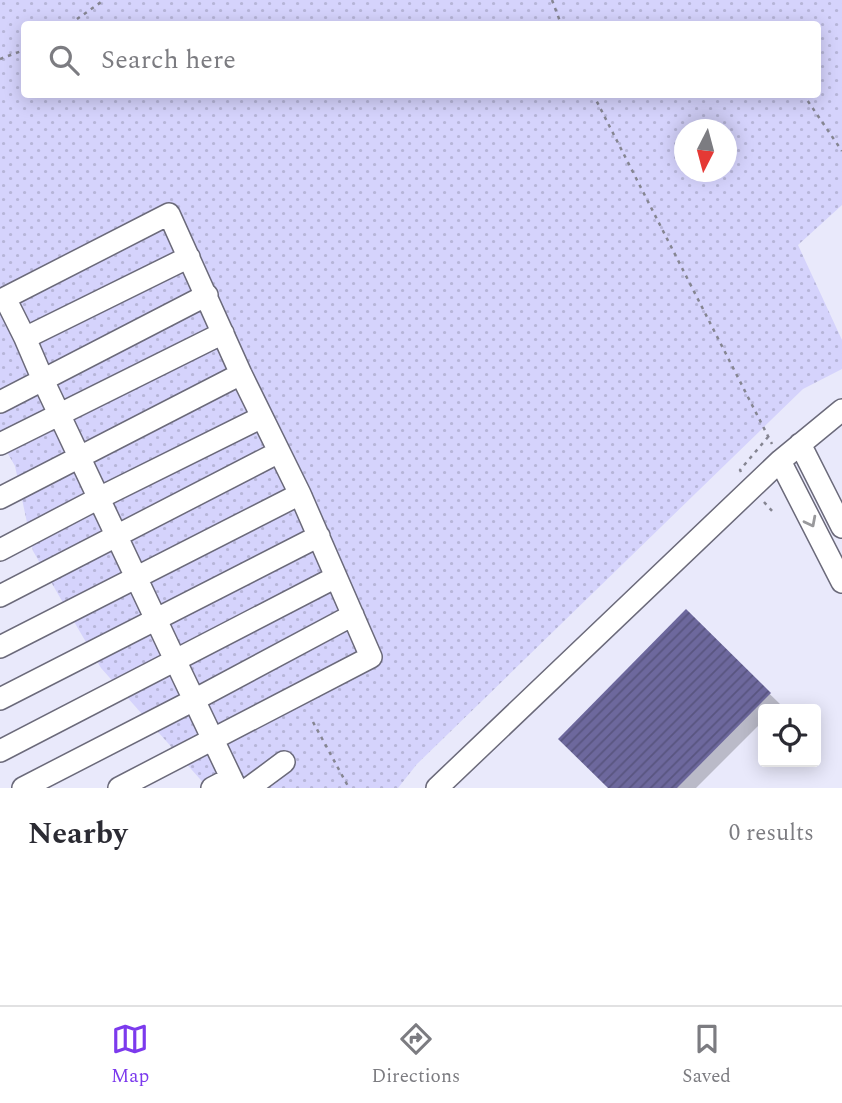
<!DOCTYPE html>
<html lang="en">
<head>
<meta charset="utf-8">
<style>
	:root { --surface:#fff; --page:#f2f2f3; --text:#2b2b33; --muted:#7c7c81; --line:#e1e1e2; --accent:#7c3aed }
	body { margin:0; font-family:Spectral,serif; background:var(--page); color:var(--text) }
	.controls { position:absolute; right:21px; bottom:21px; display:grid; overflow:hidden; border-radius:7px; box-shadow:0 4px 18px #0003 }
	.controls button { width:63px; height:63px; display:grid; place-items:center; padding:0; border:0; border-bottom:2px solid var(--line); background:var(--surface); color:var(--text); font:35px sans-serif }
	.compass { position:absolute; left:674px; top:119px; width:63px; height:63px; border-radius:50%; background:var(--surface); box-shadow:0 4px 18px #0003; rotate:186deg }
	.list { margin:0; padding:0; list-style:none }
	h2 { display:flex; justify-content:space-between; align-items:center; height:91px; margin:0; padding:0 28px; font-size:30px }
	h2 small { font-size:23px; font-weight:400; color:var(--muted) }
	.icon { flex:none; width:38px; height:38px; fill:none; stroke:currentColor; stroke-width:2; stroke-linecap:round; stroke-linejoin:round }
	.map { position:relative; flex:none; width:842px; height:788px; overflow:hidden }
	.search { position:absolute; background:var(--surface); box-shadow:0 4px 18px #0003; left:21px; right:21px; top:21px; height:77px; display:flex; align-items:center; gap:18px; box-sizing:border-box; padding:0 24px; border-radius:7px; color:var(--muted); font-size:26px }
	.sheet { height:217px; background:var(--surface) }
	nav { display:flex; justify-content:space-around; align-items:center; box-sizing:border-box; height:98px; border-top:2px solid var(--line); background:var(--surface); font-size:19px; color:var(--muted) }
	nav a { display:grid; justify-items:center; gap:4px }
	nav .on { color:var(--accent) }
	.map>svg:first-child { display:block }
	.grass { fill:url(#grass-dots); fill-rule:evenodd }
	.shadow { fill:#0003 }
	.building { fill:url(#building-hatch) }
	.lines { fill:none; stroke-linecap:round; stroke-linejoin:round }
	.minor-casing { stroke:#6b6a7a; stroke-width:24 }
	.path { stroke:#858591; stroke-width:2.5; stroke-dasharray:3.5 5; stroke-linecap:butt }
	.minor { stroke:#fff; stroke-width:21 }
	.oneway { stroke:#99999c }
</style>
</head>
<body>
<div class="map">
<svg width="842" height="788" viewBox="0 0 842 788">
	<defs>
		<pattern id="grass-dots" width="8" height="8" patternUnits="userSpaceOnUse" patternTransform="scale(1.75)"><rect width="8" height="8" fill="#d5d3fc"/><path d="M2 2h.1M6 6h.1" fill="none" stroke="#b6b5d8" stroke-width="1.8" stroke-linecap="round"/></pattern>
		<pattern id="building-hatch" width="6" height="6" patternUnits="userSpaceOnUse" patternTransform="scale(1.75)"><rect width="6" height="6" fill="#6d689d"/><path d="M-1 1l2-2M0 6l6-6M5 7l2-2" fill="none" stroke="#595580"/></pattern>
	</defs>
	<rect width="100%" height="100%" fill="#e9e9fb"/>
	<path class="grass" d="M0,0H842V205L798,245L842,340V369L803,389L417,764L398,788H208L101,668L33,551L15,466L0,440ZM24,24H818V94H24ZM684,130H726V172H684Z"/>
	<path class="shadow" d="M686,612L780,704L775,709H763V721L696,788H610L560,739Z"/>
	<path class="building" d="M686,609L771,693L677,788H608L558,739Z"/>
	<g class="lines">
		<g class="minor-casing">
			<path id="minor" d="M25,338L189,257
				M0,402L207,295
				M0,444L223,333
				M800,444L842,527
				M780,461L842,582
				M0,498L241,374
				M0,550L99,498L262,417
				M0,596L279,452
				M0,647L300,494
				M0,699L319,536
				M0,751L336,577
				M23,788L194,700L353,615
				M119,788L371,657L300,494L241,374L169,214L5,298L25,338L43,380L176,662C196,704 216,746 236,788
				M212,788L231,778
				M249,788L284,762
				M437,788L780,461L842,410"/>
		</g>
		<path class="path" d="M552,0L561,24
			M70,24L104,0
			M0,59L24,50
			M593,94L772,444
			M803,94L842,151
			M741,472L740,470L768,437
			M764,502L773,512
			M313,722L349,788"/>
		<use href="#minor" class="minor"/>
	</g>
	<defs><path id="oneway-chevron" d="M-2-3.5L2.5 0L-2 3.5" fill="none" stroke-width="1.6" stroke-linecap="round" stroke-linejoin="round" transform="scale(1.75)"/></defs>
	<use class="oneway" href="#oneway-chevron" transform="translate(811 522) rotate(63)"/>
</svg>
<div class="controls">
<button><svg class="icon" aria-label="locate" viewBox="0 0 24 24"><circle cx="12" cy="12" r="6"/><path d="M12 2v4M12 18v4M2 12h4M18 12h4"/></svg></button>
</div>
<svg class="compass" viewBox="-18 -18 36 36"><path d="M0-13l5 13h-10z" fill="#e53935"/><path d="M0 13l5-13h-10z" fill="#7c7c81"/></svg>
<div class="search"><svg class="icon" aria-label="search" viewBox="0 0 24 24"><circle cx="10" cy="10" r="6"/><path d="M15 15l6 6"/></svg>Search here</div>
</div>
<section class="sheet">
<h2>Nearby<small>0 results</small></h2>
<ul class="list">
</ul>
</section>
<nav>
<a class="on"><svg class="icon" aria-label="map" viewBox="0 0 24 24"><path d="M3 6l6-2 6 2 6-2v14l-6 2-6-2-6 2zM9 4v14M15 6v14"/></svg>Map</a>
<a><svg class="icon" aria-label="directions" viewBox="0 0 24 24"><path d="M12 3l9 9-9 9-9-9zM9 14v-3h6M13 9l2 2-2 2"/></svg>Directions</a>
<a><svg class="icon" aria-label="saved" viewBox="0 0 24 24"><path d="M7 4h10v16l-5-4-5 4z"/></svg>Saved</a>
</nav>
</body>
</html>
